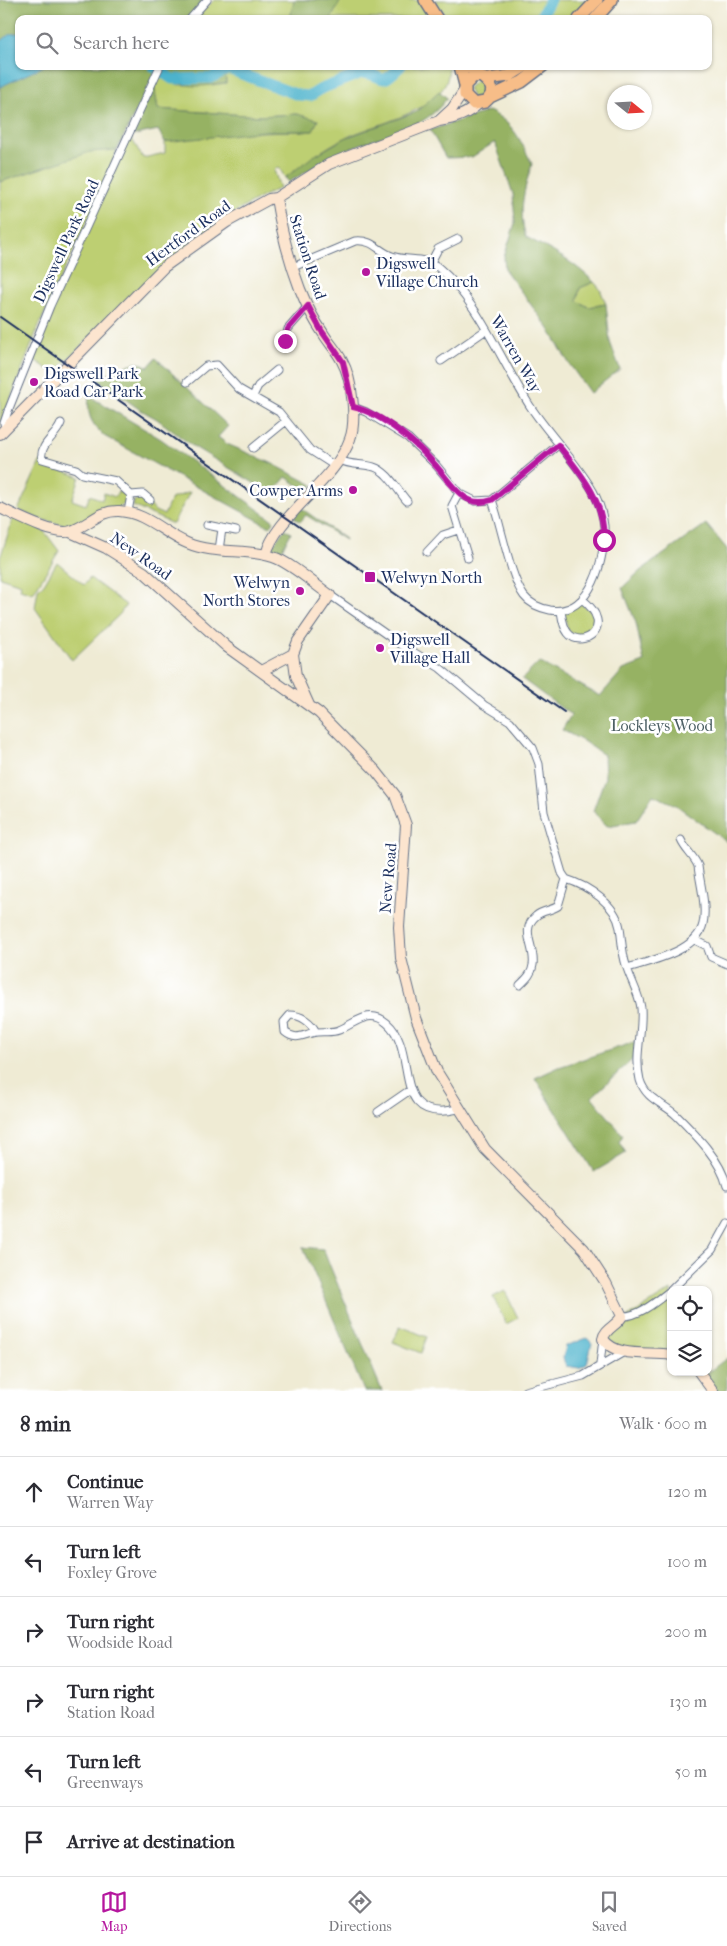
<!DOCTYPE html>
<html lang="en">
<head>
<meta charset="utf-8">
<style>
	:root { --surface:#fff; --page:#f7f7f7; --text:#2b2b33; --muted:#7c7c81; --line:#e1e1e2; --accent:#b5179e }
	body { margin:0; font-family:"IM FELL French Canon",serif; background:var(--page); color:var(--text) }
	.controls { position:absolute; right:15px; bottom:15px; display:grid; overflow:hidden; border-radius:10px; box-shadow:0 1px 4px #0004 }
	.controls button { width:45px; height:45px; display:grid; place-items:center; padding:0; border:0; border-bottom:1px solid var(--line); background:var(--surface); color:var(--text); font:25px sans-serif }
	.compass { position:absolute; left:607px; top:85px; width:45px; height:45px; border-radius:50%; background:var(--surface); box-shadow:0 1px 4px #0004; rotate:108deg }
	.stop { position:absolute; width:15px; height:15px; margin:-11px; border:4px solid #b5179e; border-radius:50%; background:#fff }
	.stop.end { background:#b5179e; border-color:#fff; box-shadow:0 1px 5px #0008 }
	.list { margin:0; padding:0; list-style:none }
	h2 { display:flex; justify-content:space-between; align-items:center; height:65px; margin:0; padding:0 20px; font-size:21px }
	h2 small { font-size:16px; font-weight:400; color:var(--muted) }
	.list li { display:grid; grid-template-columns:32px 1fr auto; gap:15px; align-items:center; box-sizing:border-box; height:70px; padding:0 20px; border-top:1px solid var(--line) }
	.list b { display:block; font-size:19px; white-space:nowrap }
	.list p { margin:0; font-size:16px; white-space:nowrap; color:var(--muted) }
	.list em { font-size:16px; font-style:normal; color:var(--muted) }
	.icon { flex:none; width:28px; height:28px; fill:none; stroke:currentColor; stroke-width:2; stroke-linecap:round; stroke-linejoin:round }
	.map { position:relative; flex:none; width:727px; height:1391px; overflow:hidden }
	.search { position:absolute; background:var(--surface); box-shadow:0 1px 4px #0004; left:15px; right:15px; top:15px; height:55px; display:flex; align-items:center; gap:12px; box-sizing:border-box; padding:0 18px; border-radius:10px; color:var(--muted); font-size:19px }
	.sheet { height:485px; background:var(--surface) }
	nav { display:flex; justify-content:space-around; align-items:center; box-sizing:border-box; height:70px; border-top:1px solid var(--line); background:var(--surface); font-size:14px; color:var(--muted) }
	nav a { display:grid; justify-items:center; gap:2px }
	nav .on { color:var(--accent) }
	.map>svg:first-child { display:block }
	.green { fill:#bdcf72; stroke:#6c7f68 }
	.forest { fill:#96b264; stroke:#587061 }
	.water { fill:#4db3cc; stroke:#347195 }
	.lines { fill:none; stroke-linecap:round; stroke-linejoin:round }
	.river { stroke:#4db3cc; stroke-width:11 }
	.street-casing { stroke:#657187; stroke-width:9 }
	.secondary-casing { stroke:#657187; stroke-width:12 }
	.primary-casing { stroke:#657187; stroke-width:14 }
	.street { stroke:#fff; stroke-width:7 }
	.secondary { stroke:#fce5cf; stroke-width:10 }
	.primary { stroke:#f7bd88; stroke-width:11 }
	.rail { stroke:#1b2f5e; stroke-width:2 }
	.route { stroke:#b5179e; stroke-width:6 }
	.poi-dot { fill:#b5179e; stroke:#fff; stroke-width:2 }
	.labels { text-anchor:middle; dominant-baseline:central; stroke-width:5; stroke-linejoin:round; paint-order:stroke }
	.street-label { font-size:16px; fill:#1b2f5e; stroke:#fff }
	.poi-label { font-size:16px; fill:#1b2f5e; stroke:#fff; text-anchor:start }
	.park-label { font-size:16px; fill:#4c5f64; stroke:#fff }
</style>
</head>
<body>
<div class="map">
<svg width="727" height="1391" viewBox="0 0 727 1391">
	<rect width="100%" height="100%" fill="#fff"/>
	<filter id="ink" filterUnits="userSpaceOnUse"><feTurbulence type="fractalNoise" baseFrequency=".02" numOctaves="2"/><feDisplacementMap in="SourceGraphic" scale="10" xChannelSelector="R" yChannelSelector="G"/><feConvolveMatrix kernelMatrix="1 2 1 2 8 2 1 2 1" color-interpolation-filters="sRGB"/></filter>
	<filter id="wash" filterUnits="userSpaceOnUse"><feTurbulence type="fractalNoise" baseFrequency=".0096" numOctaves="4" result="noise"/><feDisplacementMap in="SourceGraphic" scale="20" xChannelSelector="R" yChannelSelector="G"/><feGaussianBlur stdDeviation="1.12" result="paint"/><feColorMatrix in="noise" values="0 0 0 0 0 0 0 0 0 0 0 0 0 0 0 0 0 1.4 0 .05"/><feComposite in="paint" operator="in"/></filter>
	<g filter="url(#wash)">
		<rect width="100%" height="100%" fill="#efebd4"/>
		<path class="green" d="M0,0H202L19,19V66H158L117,150L106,179L38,328L0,426V182L87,152L0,161Z
			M214,0H420L429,13L421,19H195Z
			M435,0H548L537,19H448Z
			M551,0H592L574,19H541Z
			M219,66H448C455,109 373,124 345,138C323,148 305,164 285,178L279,167L274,170L280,188C189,230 124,304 54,373L33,359L53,308L130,136L143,158L165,153V142C214,133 263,131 313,131L297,114L260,116L158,109L154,85L160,75L179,85L226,83L225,71Z
			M477,80L487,86L485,97L473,99L468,88Z
			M594,282L600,289L606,304L589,307L576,301L580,288Z
			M40,462L80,477L72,500L86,505L90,495L102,500L104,493L115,497L118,491L125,495V503L120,507L69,526L39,519L18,510Z
			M190,492L173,524L133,506L134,501L144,498L155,511L164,515L171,499Z
			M14,516L44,531L59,551L33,593L20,589L21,584L0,577V558Z
			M57,562L84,585L90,578L126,605L120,614L72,660L35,608L38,589L44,584Z
			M581,603L593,613L595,628L584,637L575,636L568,630L564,614Z
			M671,1290V1339L665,1354L624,1352L604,1336L628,1317Z
			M505,1291L518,1318L506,1324L493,1297Z
			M400,1326L427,1337L421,1353L393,1342Z"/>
		<path class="forest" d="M0,0H204L187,19H19V66H158L117,150L90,152L0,182Z
			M294,0H339L340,2L331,19H290Z
			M165,66H219L225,70L226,83C198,87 186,89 160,75Z
			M154,85L158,109L260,116L297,114L318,120L313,131H266L165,142L158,130L130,136Z
			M439,91L447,98C424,132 381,134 346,150C326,159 308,171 289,182L285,178L312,157L345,138L416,112Z
			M489,111C515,124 520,140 532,164C524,189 518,212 526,237C551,250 574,262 594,282L580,288L577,301L589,307L606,304L610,342L620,369L590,393L570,365L549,329L505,270L504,257L515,223L513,194L495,142L472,157L446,158L430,130Z
			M156,358L228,426L218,437L227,444L271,463L313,485L307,492L286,477L272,494L191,445L157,419L139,409L95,378L101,371L111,375C122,368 135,357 148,367Z
			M89,396L161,439L274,521L270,527L104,436C90,422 87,415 89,396Z
			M301,508L345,539V540L306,515L300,522L294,517Z
			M706,524L727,549V842L676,805L653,795L636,821L607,826L593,811L605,777L604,755L583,741L562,730L571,715L522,679L539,662L600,696L623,670L644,662L636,623L622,588L640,571Z
			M285,529L291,533L281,551L314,577L275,554L272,546Z
			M635,1042L634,1058L592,1097L623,1135L619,1142L626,1153L594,1172L535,1078L559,1067Z
			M303,1247L323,1249L382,1391H364Z
			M727,1358V1391H713L703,1376Z"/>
		<path class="water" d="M19,33V66H44L0,87V42L10,34Z
			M587,1338L592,1343L587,1364L579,1368L566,1366L563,1358L566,1346Z"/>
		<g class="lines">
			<path class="river" d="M539,19L550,0
				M153,66L172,79L211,78L228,69L298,95L310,96L321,89L362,73C388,75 377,89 401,66"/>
		</g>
	</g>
	<g filter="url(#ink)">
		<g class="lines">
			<g class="street-casing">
				<path id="street" d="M190,19L207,0
					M431,262L438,249L458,239
					M293,267L355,241C373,239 378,251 392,256C409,262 425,256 439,268C478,301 502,363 530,406C549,435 575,460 593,491C599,502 603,514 604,526C606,557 591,617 550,610C540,608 530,604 524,596C510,577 501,524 492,500
					M285,341L288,329L308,306
					M441,361L486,330
					M187,382L206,366L217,365L239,389L279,412L310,450L335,466
					M253,396L258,386L277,370
					M353,407L366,412L408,438L436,465L459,493L475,501L492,500L558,445
					M61,423C57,436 39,444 42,459L76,469L82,474L116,481L131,495L143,494L150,500
					M5,429L4,423L8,411L50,306L160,66
					M253,448L286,421
					M340,460C351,466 362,463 374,467C388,471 398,491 407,501
					M459,493L452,506L468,558
					M128,512L131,495
					M207,525L236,531
					M219,550L222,529
					M427,552L443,535L458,530
					M330,595L400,644L440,668L484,705L510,721L533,748L539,764L544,812L562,873L566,879C588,886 616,904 620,928C622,941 622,953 626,965C630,979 639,993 641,1008C643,1032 634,1056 640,1080C646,1100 664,1103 677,1116C697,1136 720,1159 727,1186
					M561,611C562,618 563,627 568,633C581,650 618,628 582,599
					M695,940L707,946L711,957L727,964
					M627,968C651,961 697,951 703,924C707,906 700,884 698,866C694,856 685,850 681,840
					M520,985C526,979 532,974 533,965C536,948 519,930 536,916C542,910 551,911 558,906L566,879
					M316,1032C311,1022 301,1015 290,1015L284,1022L285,1032C297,1042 305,1033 317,1032C325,1031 331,1033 339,1030C356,1023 369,1008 387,1023C420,1051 388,1125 458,1109
					M378,1112L410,1090
					M671,1290L712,1250L727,1223
					M622,1316C639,1317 658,1300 671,1290
					M600,1364L603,1339
					M525,1391L583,1376L624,1352"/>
			</g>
			<g class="secondary-casing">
				<path id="secondary" d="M439,121L452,109L464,91
					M0,434L164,267L227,222L269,199L276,198L329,164L439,121C454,119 467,115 478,104
					M0,508C15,515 56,537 71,531C89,525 99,510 119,511C147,513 163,533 187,543C215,555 247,548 273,557C291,563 314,584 330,595L298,641L293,654L261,671
					M70,532L106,548L144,572L227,647L319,713L376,771L395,795L406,825L399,927L401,958L416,1018L437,1072L485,1149L584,1249L606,1283L622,1316C617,1326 605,1328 603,1339C617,1359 650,1351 671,1355
					M266,555C275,516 335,482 350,439C357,420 352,379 342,361C337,351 329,343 323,333C314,320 306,304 300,289C289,260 281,229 276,198
					M293,654L296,676L309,705
					M699,1372L713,1391"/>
			</g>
			<g class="primary-casing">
				<path id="primary" d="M425,0L437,19
					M579,19L597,0
					M595,19L612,0
					M460,66L465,85
					M468,66C478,76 504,86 485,102L474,104L465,95V85L473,77L481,76
					M487,79L509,76L525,66
					M490,97L522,82L543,66"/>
			</g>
			<use href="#street" class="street"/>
			<use href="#secondary" class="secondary"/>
			<use href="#primary" class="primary"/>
			<path class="rail" d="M0,317L564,712"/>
		</g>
	</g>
	<g class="lines" filter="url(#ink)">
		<path class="route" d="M285,341L288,329L308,306L321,330L343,362L353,407C382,413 419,445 437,467C445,476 453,489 463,496C471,503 482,503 492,500L558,445C582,475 604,500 604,540"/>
	</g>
	<g class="poi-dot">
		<circle cx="366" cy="272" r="5"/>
		<circle cx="34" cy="382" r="5"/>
		<circle cx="353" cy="490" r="5"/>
		<rect x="364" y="571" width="12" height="12" rx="2.5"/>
		<circle cx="300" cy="591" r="5"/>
		<circle cx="380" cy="648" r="5"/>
	</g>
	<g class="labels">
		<g class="street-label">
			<text transform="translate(188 233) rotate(-36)">Hertford Road</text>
			<text transform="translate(66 241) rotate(-65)">Digswell Park Road</text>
			<text transform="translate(308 257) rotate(72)">Station Road</text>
			<text transform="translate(516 354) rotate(60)">Warren Way</text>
			<text transform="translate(141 556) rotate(35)">New Road</text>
			<text transform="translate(388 878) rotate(-85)">New Road</text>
		</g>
		<g class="poi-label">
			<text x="376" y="263">Digswell<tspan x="376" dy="18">Village Church</tspan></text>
			<text x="44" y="373">Digswell Park<tspan x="44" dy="18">Road Car Park</tspan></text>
			<text x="343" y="490" text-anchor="end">Cowper Arms</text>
			<text x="381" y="577">Welwyn North</text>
			<text x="290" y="582" text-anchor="end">Welwyn<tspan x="290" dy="18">North Stores</tspan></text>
			<text x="390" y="639">Digswell<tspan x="390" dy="18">Village Hall</tspan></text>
		</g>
		<g class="park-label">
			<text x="662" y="725">Lockleys Wood</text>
		</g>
	</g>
</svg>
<div class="controls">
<button><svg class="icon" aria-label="locate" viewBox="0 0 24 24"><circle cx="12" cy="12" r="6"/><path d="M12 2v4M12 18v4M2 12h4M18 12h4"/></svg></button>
<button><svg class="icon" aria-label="layers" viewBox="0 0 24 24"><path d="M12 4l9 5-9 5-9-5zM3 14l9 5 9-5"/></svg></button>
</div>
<svg class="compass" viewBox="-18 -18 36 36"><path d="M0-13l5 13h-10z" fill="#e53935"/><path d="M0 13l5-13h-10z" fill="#7c7c81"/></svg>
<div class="stop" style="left:604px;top:540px"></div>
<div class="stop end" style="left:285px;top:341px"></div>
<div class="search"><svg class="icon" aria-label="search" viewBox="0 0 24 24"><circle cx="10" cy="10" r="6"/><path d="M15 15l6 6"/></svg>Search here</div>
</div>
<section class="sheet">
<h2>8 min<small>Walk · 600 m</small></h2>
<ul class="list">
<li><svg class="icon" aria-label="ahead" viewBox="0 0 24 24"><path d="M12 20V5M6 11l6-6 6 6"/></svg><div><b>Continue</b><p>Warren Way</p></div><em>120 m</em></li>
<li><svg class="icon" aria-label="left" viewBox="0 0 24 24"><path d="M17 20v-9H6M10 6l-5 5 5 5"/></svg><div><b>Turn left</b><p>Foxley Grove</p></div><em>100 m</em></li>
<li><svg class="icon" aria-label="right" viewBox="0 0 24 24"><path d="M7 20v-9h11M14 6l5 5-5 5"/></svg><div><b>Turn right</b><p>Woodside Road</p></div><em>200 m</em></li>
<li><svg class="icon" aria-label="right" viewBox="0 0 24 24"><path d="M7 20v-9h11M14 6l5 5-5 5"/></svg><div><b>Turn right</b><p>Station Road</p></div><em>130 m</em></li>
<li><svg class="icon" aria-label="left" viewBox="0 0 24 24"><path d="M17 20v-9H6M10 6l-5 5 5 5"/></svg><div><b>Turn left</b><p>Greenways</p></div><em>50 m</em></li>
<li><svg class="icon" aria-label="arrive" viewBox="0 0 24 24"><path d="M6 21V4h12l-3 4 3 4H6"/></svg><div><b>Arrive at destination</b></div></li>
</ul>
</section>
<nav>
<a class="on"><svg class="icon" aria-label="map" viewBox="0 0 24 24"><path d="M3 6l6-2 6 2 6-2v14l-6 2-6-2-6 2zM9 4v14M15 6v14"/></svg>Map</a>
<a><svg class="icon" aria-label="directions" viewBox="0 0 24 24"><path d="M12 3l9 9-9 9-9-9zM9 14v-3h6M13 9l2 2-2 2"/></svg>Directions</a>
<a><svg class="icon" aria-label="saved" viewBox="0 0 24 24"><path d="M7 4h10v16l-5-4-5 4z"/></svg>Saved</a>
</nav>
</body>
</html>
